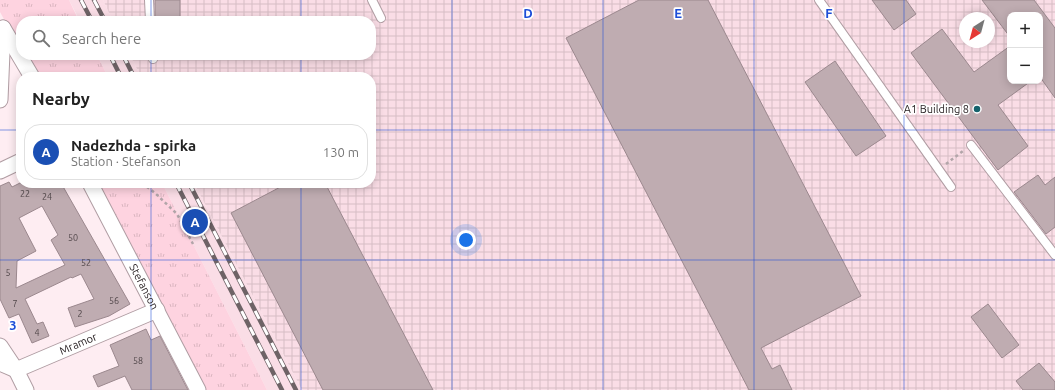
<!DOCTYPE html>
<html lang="en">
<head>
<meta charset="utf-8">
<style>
	:root { --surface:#fff; --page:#f6f6f6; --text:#222; --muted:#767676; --line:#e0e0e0; --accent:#15626c }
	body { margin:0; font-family:Ubuntu,sans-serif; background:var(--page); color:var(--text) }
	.controls { position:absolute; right:12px; top:12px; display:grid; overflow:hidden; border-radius:8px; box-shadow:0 2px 10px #0003 }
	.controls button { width:36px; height:36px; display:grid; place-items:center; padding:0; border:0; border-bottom:1px solid var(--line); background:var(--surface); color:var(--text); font:20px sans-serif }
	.compass { position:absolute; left:959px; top:12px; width:36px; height:36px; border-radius:50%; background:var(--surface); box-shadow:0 2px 10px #0003; rotate:216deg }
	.you { position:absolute; left:466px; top:240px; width:14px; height:14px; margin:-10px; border:3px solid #fff; border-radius:50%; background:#1a73e8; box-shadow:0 0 0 6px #1a73e833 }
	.badge { display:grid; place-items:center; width:26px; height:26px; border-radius:50%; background:var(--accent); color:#fff; font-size:13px; font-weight:700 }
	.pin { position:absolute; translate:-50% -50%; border:2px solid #fff; box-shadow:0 1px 4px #0006 }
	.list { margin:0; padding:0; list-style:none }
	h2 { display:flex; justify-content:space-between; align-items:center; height:52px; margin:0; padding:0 16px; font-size:17px }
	h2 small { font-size:13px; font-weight:400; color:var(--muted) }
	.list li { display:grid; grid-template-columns:26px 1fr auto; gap:12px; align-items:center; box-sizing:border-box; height:56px; margin:0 8px 8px; padding:0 8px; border:1px solid var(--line); border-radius:16px }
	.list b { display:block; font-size:15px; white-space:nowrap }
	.list p { margin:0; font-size:13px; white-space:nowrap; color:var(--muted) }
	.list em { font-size:13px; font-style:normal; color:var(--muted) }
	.icon { flex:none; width:22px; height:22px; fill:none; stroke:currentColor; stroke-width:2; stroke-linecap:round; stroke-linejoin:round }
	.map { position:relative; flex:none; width:1055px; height:390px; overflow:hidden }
	.search { position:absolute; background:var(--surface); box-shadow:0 2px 10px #0003; left:16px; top:16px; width:360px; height:44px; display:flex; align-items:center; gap:10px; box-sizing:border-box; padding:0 14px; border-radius:16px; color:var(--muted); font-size:15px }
	.panel { position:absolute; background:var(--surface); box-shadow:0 2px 10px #0003; left:16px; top:72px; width:360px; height:116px; border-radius:16px }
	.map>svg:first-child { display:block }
	.built { fill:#fadde6 }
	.industrial { fill:url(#industrial-grid); fill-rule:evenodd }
	.park { fill:url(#park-tufts) }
	.building { fill:#bfacb1; stroke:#9b888e; fill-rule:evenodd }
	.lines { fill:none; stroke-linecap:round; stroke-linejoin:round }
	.lane-casing { stroke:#b09da3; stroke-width:10 }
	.street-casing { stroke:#b09da3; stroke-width:17 }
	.path { stroke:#b2a5a9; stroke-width:2.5; stroke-dasharray:3 3; stroke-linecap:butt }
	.lane { stroke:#fff; stroke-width:8 }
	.street { stroke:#fff; stroke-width:15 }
	.rail-casing { stroke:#6e6366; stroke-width:4.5 }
	.rail { stroke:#fff; stroke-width:3; stroke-dasharray:9; stroke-linecap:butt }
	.grid { fill:none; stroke:#1d4ed8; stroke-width:1; stroke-opacity:0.55 }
	.poi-dot { fill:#15626c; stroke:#fff; stroke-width:1.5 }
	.labels { text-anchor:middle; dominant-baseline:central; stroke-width:3.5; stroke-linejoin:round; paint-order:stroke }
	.number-label { font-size:9px; fill:#504649 }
	.poi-label { font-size:11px; fill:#2b2426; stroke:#fff; text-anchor:end }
	.street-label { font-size:11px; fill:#2b2426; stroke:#fff }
	.grid-label { font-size:13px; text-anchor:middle; font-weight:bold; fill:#1d4ed8; stroke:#fff; stroke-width:3.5; stroke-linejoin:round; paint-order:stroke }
</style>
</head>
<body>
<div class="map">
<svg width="1055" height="390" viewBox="0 0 1055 390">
	<defs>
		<pattern id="industrial-grid" width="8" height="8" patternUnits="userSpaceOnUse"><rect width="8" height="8" fill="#fadde6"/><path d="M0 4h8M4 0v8" fill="none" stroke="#d6bec5"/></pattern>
		<pattern id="park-tufts" width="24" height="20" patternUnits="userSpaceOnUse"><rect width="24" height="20" fill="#fed3e0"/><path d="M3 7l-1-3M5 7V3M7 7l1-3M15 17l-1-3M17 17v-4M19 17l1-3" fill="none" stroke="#dab5c0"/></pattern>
	</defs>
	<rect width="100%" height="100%" fill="#feedf2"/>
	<path class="built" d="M69,0H103L113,21H80Z
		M97,55H130L141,77H108Z
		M162,183H194L302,390H267Z"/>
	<path class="industrial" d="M103,0H1055V390H302L194,183H371V77H141L130,55H371V21H113ZM1010,15H1040V81H1010ZM965,18H989V42H965Z"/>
	<path class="park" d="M0,0H69L79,21H21V50L0,12Z
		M24,55H97L108,77H36Z
		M96,183H162L267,390H206Z"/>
	<path class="building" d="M155,0H180V21H155Z
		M639,0H708L861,296L761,348L772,369L780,365L792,390H749L566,38Z
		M872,0H906L916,14L894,30Z
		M982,0H1034L1055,28V98L1040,77V15H1010V37Z
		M942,29L974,72L1010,46V81H1031L998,105L1028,146L998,170L911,53Z
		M835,61L886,136L856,156L805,82Z
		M1038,175L1045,185L1055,177V227L1046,234L1014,192Z
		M9,182L12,187L20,183H61L130,304L109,316L75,327L68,308L94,299L81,274L72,278L71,277L25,299L37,324L43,322L49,336L32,343L19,314L9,318L0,299V186ZM42,206L58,235L51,240L65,265L16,288L17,261L36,251L19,218Z
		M288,183H325L433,390H323L231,213Z
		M988,304L1019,345L1002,358L971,317Z
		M146,329L151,340L160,336L188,390H132L125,376L98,387L93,376L119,366L110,345Z
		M1039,363L1055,382V390H1023L1016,381Z"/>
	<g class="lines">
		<g class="lane-casing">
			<path id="lane" d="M149,0L150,21
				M372,0L381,18
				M819,0L951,187
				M152,55L153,59
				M971,145L1055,255"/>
		</g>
		<g class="street-casing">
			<g id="street">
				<path d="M3,28L32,77"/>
				<path d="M0,100L3,28"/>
				<path d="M0,171L21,161"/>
				<path id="s1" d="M90,183L198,390"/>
				<path d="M0,346L16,370L26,390"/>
				<path id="s2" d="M0,363L16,370L157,310"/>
			</g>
		</g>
		<path class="path" d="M946,164L963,151
			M142,183L155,193L177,214L193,244"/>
		<use href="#lane" class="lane"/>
		<use href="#street" class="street"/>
		<g class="rail-casing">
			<path id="rail" d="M81,0L92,21
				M94,0L105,21
				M110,55L121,77
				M123,55L134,77
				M176,183L282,390
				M189,183L296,390"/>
		</g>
		<use href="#rail" class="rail"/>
	</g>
	<path class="grid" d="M151,0V21M301,0V21M452,0V390M603,0V390M754,0V390M904,0V390M151,55V77M301,55V77M0,130H21M371,130H1055M151,183V390M301,183V390M0,260H1055"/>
	<circle class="poi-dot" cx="977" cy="109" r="4"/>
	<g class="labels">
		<g class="number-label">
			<text x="25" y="194">22</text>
			<text x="47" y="197">24</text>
			<text x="73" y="238">50</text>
			<text x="86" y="263">52</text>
			<text x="8" y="273">5</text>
			<text x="114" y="301">56</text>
			<text x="15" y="304">7</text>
			<text x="80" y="314">2</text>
			<text x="37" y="333">4</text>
			<text x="138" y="361">58</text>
		</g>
		<g class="poi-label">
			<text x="969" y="109">A1 Building 8</text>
		</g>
		<g class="street-label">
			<text stroke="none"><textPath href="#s1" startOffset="117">Stefanson</textPath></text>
			<text stroke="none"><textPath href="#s2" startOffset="85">Mramor</textPath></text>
		</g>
	</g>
	<g class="grid-label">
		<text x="528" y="18">D</text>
		<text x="678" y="18">E</text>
		<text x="829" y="18">F</text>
		<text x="13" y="330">3</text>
	</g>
</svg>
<div class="controls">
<button>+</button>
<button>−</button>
</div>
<svg class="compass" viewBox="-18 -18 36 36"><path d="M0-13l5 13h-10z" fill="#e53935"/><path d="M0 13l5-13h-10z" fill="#767676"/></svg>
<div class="you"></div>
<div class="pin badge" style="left:195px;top:222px;background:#1a4fb4">A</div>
<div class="search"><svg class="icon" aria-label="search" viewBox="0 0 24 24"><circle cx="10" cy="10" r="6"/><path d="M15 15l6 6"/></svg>Search here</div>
<section class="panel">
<h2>Nearby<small></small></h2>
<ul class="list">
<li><span class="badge" style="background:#1a4fb4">A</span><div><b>Nadezhda - spirka</b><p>Station · Stefanson</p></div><em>130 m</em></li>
</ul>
</section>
</div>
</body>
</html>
